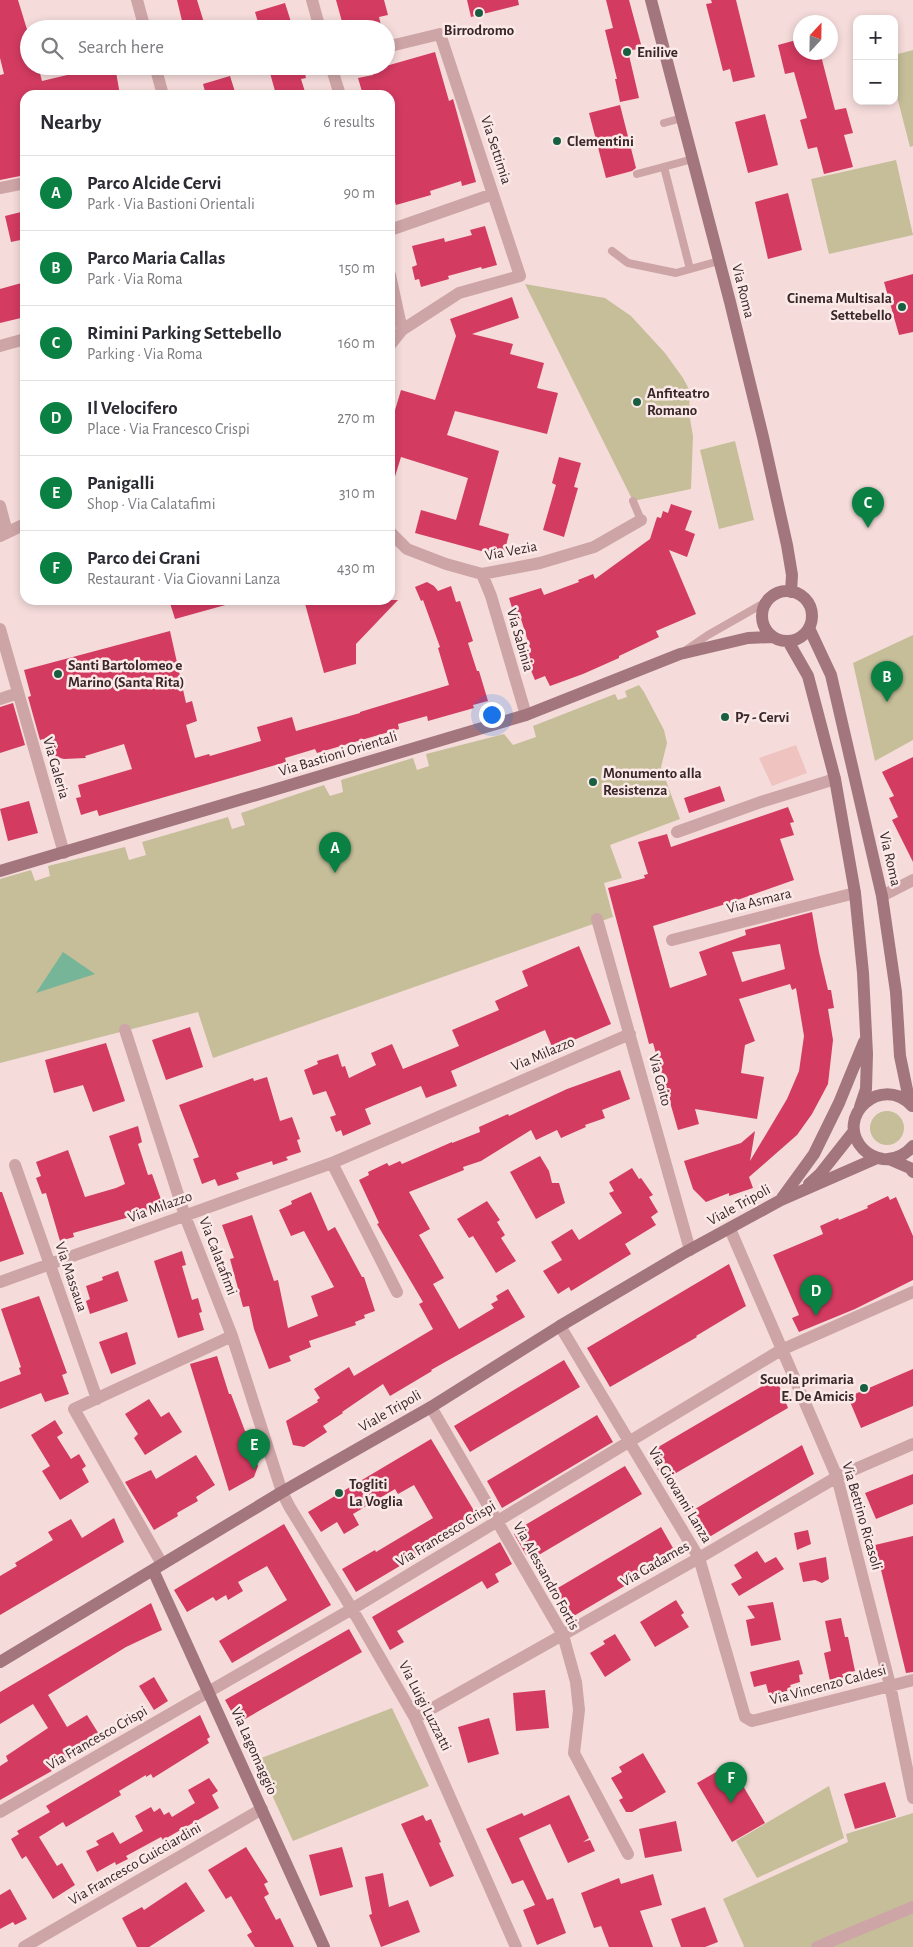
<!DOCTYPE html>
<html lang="en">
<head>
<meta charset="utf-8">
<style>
	:root { --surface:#fff; --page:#f2f2f3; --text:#2b2b33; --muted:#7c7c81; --line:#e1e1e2; --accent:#0b8043 }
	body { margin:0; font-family:"Alegreya Sans",sans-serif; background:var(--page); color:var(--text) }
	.controls { position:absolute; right:15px; top:15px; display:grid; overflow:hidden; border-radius:10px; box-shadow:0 2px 8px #0003 }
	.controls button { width:45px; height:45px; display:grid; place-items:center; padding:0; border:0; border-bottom:1px solid var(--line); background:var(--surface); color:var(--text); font:25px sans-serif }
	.compass { position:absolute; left:793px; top:15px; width:45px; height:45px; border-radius:50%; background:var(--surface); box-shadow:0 2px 8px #0003; rotate:22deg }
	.you { position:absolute; left:491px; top:714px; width:18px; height:18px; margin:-12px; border:4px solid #fff; border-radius:50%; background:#1a73e8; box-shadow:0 0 0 8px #1a73e833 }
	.badge { display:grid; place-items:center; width:32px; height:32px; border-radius:50%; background:var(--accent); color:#fff; font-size:16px; font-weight:700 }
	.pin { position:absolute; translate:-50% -41px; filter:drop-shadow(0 1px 2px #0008) }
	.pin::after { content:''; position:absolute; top:26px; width:18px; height:15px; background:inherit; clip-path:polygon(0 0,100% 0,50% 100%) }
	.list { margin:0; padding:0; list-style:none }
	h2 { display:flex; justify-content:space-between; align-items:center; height:65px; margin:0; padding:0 20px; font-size:21px }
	h2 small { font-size:16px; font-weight:400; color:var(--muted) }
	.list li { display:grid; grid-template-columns:32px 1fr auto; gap:15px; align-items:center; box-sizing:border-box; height:75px; padding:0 20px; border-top:1px solid var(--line) }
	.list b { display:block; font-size:19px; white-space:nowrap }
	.list p { margin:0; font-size:16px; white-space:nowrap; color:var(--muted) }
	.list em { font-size:16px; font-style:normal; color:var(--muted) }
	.icon { flex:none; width:28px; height:28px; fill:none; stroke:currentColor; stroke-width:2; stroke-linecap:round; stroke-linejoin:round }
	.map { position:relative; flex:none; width:913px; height:1947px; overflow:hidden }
	.search { position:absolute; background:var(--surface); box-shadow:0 2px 8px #0003; left:20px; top:20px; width:375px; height:55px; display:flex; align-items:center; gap:12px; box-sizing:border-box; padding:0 18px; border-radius:28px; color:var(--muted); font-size:19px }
	.panel { position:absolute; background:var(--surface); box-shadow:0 2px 8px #0003; left:20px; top:90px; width:375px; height:515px; border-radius:15px }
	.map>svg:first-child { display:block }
	.green { fill:#c5be99 }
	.plaza { fill:#eec3c0 }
	.water { fill:#77b599 }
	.building { fill:#d33b61; fill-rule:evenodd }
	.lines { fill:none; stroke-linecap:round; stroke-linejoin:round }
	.lane { stroke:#cea5a7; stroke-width:8 }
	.street { stroke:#cea5a7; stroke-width:12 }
	.secondary { stroke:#a2767c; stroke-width:12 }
	.poi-dot { fill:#185f41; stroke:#fbe9e8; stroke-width:2 }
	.labels { text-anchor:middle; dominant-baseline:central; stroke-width:5; stroke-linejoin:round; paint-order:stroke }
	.poi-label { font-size:15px; font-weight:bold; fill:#39272a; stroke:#fbe9e8; text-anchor:start }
	.street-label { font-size:15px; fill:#39272a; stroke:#fbe9e8 }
</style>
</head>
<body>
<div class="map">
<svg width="913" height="1947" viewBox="0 0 913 1947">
	<rect width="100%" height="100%" fill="#f5dcdb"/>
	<path class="green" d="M913,50V146L910,147L894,85V55Z
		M896,160L913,235L829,254L811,179Z
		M525,284L605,298L631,316L665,353L683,378L690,391L689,413L693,436L691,489L633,501Z
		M735,441L754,520L719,529L700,450Z
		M913,635V740L875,761L853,663Z
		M639,685L644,692L664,730L667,743L661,767L680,819L610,845L622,878L604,883L613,917L213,1058L198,1012L0,1063V879L31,870L35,881L50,876L48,866L125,847L129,860L146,855L142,842L228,817L232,829L245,825L241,813L324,785L330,796L343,792L341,780L413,758L417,770L429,766L426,754L504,734L513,745L536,737L533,726L615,694L618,700L627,697L625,691Z
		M870 1128a17 17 0 1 1 34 0a17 17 0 1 1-34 0Z
		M392,1708L429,1786L293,1841L256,1760Z
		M829,1786L844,1838L757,1878L736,1841Z
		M913,1813V1947H743L744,1946L723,1899L848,1842L846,1834Z"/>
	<path class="plaza" d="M796,745L807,773L772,786L759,758Z"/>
	<path class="water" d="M63,952L95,974L36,993Z"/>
	<path class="building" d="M0,0H18L29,36V66H38L42,81L105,66H115L120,95H25V175L0,180V75L4,74L0,58Z
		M177,0H197L206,29H184Z
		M336,0H384L388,15L379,17L382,29H344Z
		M467,0H518L519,5L471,17Z
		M606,0H629L642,48L628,51L639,98L620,102L615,79H617L605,30L613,28Z
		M711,0H736L755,77L733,82L730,69L723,71L706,4L712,3Z
		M285,3L291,22L285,23L287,29H260L255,12Z
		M800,39V52H820L835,110L846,108L853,133L844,135L853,167L824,174L817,147L808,149L800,120L807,118L794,72L785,74L778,45Z
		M435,52L449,101L453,99L455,106L476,182L462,186L461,181L430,191L431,195L396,205L390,187V95H363L358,78L373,75L372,70Z
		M292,66H303L306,78L301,79L306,95H281L280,90L275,91L270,73Z
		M230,76L236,95H206L203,84Z
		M620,105L636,168L632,171L606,178L589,113Z
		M765,114L778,165L748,173L735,122Z
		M788,193L802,250L768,259L755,202Z
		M25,211V239L11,242L5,216Z
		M485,226L497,265L482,269L481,267L448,276L449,279L421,287L419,279L415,280L412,267L417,265L412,246L444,238L445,242L472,235L470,230Z
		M913,274V332L899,335L884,282Z
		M25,282V317L0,323V289Z
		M512,297L519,318L472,334L513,344L510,354L544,363L537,388L558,393L547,434L455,411L447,435L499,451L479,525L509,534L503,557L415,533L421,510L456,520L468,478L401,457L393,483H390V427L401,390L435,400L456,336L450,319Z
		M559,457L581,463L574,487L578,488L564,537L543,530L556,485L552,483Z
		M671,504L692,511L685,530L695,534L687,557L669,550L696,614L656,631L659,637L619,656V658L583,674L550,686L545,676L535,680L524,654L531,651L521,619L516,621L509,598L541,588L544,595L579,582L578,580L593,574L595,579L650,539L657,517L661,518L663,511L668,513Z
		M427,582L434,586L438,591L451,586L456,602L460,601L473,641L468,643L477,671H479L488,701L473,705L474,708L428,721L427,716L398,724L399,729L317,753L315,749L285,758L286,762L99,816L97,810L81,815L76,798L81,797L78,785L132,769L124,744L85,756L86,758L64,759L56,757L47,746H45L43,739L40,740L28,697L31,696L24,670L170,631L186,703L192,701L197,721L186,725L195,758L209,754L210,756L261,741L257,727L292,717L296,731L360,713V712L449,685L438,648L440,647L423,600L421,601L415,587Z
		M169,600H229V604L175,619Z
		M304,600H398L356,644V664L324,673Z
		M13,703L25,745L0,753V707Z
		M913,757V862L892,820L898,817L889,798L894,796L882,772Z
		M720,786L725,801L689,813L684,798Z
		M29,801L38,833L8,841L0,809Z
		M788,807L794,822L790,823L794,835L780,839L794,880L729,903L653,926L670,988L707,975L699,952L746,935L745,930L812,912L819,952L828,990H831L834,1008L828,1009L833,1040L828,1084L812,1114L797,1135L749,1177L753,1188L729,1196V1193L706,1202L693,1189L684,1161L741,1143L755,1131L750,1161L787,1099L799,1071L804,1036L796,988L792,990L790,984L739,999L755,1041L745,1045L741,1073L764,1077L757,1119L695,1109L699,1124L678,1130L653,1043L649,1044L608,888L645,878L644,875L648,874L638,842L667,834L671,847ZM780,944L785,969L742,982L732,952Z
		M579,946L611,1024L553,1049L545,1030L451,1071L457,1086L426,1098L421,1086L365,1109L371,1124L343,1136L341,1130L336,1132L330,1117L336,1115L326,1091L313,1095L304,1070L318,1064L317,1061L338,1054L342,1067L345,1066L349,1078L376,1065L371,1053L392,1044L403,1069L459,1046L452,1030L499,1010L495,1001L528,986L522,971Z
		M190,1027L203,1067L166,1080L152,1040Z
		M106,1043L125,1101L93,1112L83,1085L54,1093L45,1060Z
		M620,1070L630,1099L602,1110L605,1118L585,1125L586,1127L561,1138L557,1130L536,1140L531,1130L481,1161L463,1167L464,1170L409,1192L430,1229L419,1235L444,1278L433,1284L459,1329L494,1308L491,1304L498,1300L496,1296L508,1289L525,1317L431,1370L432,1371L390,1396L383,1384L342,1412L343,1413L323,1426L327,1432L304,1447L293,1445L286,1421L318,1402L317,1400L320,1398L314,1389L349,1367L354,1376L433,1329L419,1304L423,1302L377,1224L379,1223L359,1180L369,1175L368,1172L387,1163L389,1166L400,1161L402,1164L452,1142V1143L480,1132L479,1127L508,1114L509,1116L567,1089Z
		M267,1077L280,1121L292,1117L300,1139L297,1140L301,1152L286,1157L288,1160L273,1165L272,1161L236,1173L239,1179L218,1186L215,1179L202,1184L193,1159L199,1157L179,1105L253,1078L254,1081Z
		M138,1126L142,1142L138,1144L148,1175L152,1174L163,1205L126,1218L73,1233L74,1237L60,1241L46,1193L42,1194L36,1178L41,1176L36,1162L68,1150L85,1197L116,1188L125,1184L109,1136Z
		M540,1156L549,1171L552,1183H559L565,1203L536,1219L510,1172Z
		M632,1168L639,1179L641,1178L653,1195L649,1197L658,1212L651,1217L656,1225L625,1244L631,1254L571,1291L569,1287L558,1294L543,1271L562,1260L551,1242L572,1229L579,1240L622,1213L609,1193L614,1191L609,1182Z
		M0,1192H2L24,1254L0,1262Z
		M311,1192L328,1231L335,1227L362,1277H364L375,1311L364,1315L365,1318L355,1322L356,1325L309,1341L311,1347L289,1356L291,1361L269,1369L254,1329L249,1306L243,1307L230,1259L234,1258L222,1225L252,1215L274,1281L278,1280L288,1328L318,1316L311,1296L334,1287L304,1231L291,1236L279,1210L292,1204L291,1201Z
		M888,1196L890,1200L896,1197L913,1236V1280L855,1309L799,1332L792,1318L799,1315L773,1255L823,1234L820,1226L838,1218L839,1220L868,1208L867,1206Z
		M487,1201L500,1220L497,1222L505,1235L501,1238L516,1261L496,1273L473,1236L469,1238L457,1219Z
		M182,1251L186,1265L182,1266L192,1300L198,1298L202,1312L199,1313L204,1330L178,1338L154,1261Z
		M729,1264L746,1306L696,1336L697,1337L610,1387L587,1348Z
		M118,1271L128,1301L90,1314L86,1301L90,1299L86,1286L103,1280L102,1277Z
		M39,1296L67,1373L62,1375L69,1394L45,1402L41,1393L0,1409V1382L21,1374L19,1368L21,1367L1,1309Z
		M127,1332L136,1364L111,1374L99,1342Z
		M217,1356L229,1394H231L245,1431H246L258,1466L254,1477L229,1491L190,1364Z
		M564,1360L580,1387L470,1452L454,1426Z
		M913,1369V1406L861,1428L848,1397Z
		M776,1378L788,1408L664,1480L648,1453Z
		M149,1399L161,1417L169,1412L182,1432L145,1455L134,1438L138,1434L125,1414Z
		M597,1415L613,1442L502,1508L487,1481Z
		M55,1420L63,1433L57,1437L71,1459L79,1454L86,1466L82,1469L89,1482L60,1500L42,1471L50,1466L31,1435Z
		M431,1439L479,1519L356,1592L342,1569L375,1550L376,1552L433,1518L414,1485L398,1494L395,1489L353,1514L359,1525L344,1534L337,1522L321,1532L308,1512Z
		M802,1445L814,1474L701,1542L685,1515Z
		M196,1455L215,1485L196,1497L198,1501L177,1513L178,1516L154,1530L125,1482L151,1470L156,1479Z
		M625,1466L642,1494L532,1559L529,1554L526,1555L514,1534L517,1533L515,1531Z
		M913,1474V1504L876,1519L865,1493Z
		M114,1518L124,1542L0,1615V1576L17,1566L15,1563L53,1540L48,1532L71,1519L82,1538Z
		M284,1524L331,1605L232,1663L219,1641L287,1600L267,1566L238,1582L243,1591L228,1600L226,1595L216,1601L213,1597L187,1612L174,1590Z
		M661,1527L677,1555L567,1620L551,1592Z
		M808,1530L811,1544L797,1550L794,1533Z
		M913,1536V1672L906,1673L875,1545Z
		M500,1542L512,1564L495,1574L499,1582L487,1589L482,1581L397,1631L404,1642L390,1650L372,1617Z
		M757,1551L765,1563L776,1557L784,1569L739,1596L731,1584L742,1578L734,1565Z
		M826,1557L829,1579L822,1583L815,1580L803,1582L799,1563Z
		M676,1600L684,1613L681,1615L689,1627L655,1647L640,1622Z
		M773,1602L781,1640L751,1646L746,1620L755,1618L747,1606Z
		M151,1603L162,1630L126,1647L48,1695L67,1727L87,1715L102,1739L50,1772L0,1800V1766L8,1761L6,1756L48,1728L33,1704L0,1724V1692Z
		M841,1618L845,1637H848L855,1671L842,1674L844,1679L830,1681L824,1653L831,1651L825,1621Z
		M349,1629L362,1652L238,1723L225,1700Z
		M615,1634L631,1660L605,1677L590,1653L605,1644L603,1641Z
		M799,1660L803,1674L799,1675L800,1682L790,1685L792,1690L769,1695L766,1684L754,1687L750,1672Z
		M154,1677L168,1701L154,1710L139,1686Z
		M545,1690L549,1728L516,1731L513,1693Z
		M200,1715L210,1737L207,1739L209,1743L153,1778L151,1774L146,1777V1775L119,1791L121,1795L66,1827L63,1822L39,1837L57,1866L62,1863L75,1885L53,1899L26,1856L22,1859L11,1839L19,1834L17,1831L50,1812L46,1806Z
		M489,1718L499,1754L468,1763L458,1727Z
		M643,1753L666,1792L632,1812H626L619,1800L623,1798L611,1778L622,1772L619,1767Z
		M730,1764L765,1823L732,1842L697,1783Z
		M209,1778L218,1791L212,1795L219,1808L163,1840L161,1837L126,1856L128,1859L116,1865L115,1862L97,1872L86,1851L99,1845L96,1841L113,1832L120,1844L143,1831L135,1816L151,1807L154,1812L160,1808L164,1815L169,1812L172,1817L195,1803L188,1790Z
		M885,1782L896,1817L855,1829L844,1794Z
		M569,1795L589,1838L583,1842L590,1840L595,1851L568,1863L550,1824L519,1838L547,1900L553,1898L566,1933L537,1945L523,1910L535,1905L523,1880L512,1884L486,1829L522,1813L524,1816Z
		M423,1815L426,1821L431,1819L441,1842L439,1843L454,1876L430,1887L401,1824Z
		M676,1821L682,1851L645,1858L639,1829Z
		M246,1847L268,1882L264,1884L269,1894L264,1897L276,1920L280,1918L294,1947H255L247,1935L252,1932L231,1896L226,1899L208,1870Z
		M342,1847L353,1887L320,1896L309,1855Z
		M383,1873L389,1907L408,1900L420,1932L381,1947L369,1915L372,1914L365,1877Z
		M653,1874L662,1905L640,1911L653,1947H609L601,1926L594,1928L581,1893L619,1878L621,1884Z
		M186,1882L205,1911L149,1947H137L122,1918L142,1907L144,1910Z
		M10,1889L27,1919L15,1925L13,1922L0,1929V1895Z
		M705,1907L718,1942L705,1947H681L671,1919Z"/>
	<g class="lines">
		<path class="lane" d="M664,123L682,118
			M664,167L690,269
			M637,174L693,159
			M612,251L628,263L676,273L719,261
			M633,501L641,520
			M686,650L708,635L766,602"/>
		<path class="street" d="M137,0L145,29
			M312,0L320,29
			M386,47L440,34L520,276L459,293L402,330L390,345
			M155,66L163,95
			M331,66L340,95
			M0,188L25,183
			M390,230L493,194
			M390,275L402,330
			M0,346L25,339
			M0,506L7,532
			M390,532L407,549L446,564L482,574L540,563L594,547L641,520
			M0,536L25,524
			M482,574L491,596L526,715
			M0,629L64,853
			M0,699L18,693
			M677,832L764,801L835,779
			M882,896L913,880
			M597,919L690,1250
			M672,940L855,893
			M125,1030L185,1216L232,1336L282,1492L289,1506L352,1609L415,1718L516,1947
			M332,1163L397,1292
			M15,1165L97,1399
			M730,1229L837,1477L890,1685L913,1798
			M0,1282L332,1163L630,1034
			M560,1326L699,1558L745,1717L752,1721L913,1680
			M431,1407L563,1635L576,1682L579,1710L574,1753L628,1854
			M162,1564L74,1409L232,1336
			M415,1718L699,1558L837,1477L913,1444
			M0,1812L352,1609L781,1350L913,1292
			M24,1947L262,1809
			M817,1947L913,1907"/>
		<path class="secondary" d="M651,0L730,302L763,437L787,545L792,575L791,592
			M762 616a25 25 0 1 1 50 0a25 25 0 1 1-50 0Z
			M809,628L831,675L882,896L896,992L900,1056L910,1104
			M788,641L808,676L835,779L855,893L863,973L867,1054L866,1089L860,1107
			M0,871L526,715L680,654L748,638L773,637
			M912,1106C882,1073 833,1117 863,1149C868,1154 875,1158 883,1159C895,1160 905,1155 913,1146
			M889,1159L910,1168L913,1172
			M809,1184L820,1174L854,1131
			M782,1198L814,1154L839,1103L864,1042
			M153,1570L324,1947
			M0,1662L282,1492L431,1407L560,1326L682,1254L781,1200L877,1158"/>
	</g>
	<g class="poi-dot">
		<circle cx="479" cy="13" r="5"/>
		<circle cx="627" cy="52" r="5"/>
		<circle cx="557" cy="141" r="5"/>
		<circle cx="902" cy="307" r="5"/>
		<circle cx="637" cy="402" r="5"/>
		<circle cx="58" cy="674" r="5"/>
		<circle cx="725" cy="717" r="5"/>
		<circle cx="593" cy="782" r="5"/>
		<circle cx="864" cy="1388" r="5"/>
		<circle cx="339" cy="1493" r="5"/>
	</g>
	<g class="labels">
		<g class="poi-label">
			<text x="479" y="30" text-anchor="middle">Birrodromo</text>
			<text x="637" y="52">Enilive</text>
			<text x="567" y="141">Clementini</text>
			<text x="892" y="298" text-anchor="end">Cinema Multisala<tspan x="892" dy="17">Settebello</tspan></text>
			<text x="647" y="393">Anfiteatro<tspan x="647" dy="17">Romano</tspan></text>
			<text x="68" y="665">Santi Bartolomeo e<tspan x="68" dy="17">Marino (Santa Rita)</tspan></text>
			<text x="735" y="717">P7 - Cervi</text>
			<text x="603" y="773">Monumento alla<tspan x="603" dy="17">Resistenza</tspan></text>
			<text x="854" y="1379" text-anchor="end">Scuola primaria<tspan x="854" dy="17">E. De Amicis</tspan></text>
			<text x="349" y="1484">Togliti<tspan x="349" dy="17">La Voglia</tspan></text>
		</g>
		<g class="street-label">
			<text transform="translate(496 150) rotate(72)">Via Settimia</text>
			<text transform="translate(743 291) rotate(76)">Via Roma</text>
			<text transform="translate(511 551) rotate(-11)">Via Vezia</text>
			<text transform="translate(520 640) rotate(74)">Via Sabinia</text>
			<text transform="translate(338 754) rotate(-17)">Via Bastioni Orientali</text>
			<text transform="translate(56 768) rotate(74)">Via Galeria</text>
			<text transform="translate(890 859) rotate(77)">Via Roma</text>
			<text transform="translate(759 901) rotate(-14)">Via Asmara</text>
			<text transform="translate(543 1054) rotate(-23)">Via Milazzo</text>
			<text transform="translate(660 1080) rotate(75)">Via Goito</text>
			<text transform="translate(739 1205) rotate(-29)">Viale Tripoli</text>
			<text transform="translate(160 1207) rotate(-20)">Via Milazzo</text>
			<text transform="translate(218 1256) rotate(69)">Via Calatafimi</text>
			<text transform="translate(71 1277) rotate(71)">Via Massaua</text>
			<text transform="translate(390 1411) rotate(-30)">Viale Tripoli</text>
			<text transform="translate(680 1495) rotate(59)">Via Giovanni Lanza</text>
			<text transform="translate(862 1516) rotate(74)">Via Bettino Ricasoli</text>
			<text transform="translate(446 1534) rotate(-31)">Via Francesco Crispi</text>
			<text transform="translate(655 1564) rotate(-30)">Via Gadames</text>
			<text transform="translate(546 1576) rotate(61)">Via Alessandro Fortis</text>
			<text transform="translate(828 1685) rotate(-15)">Via Vincenzo Caldesi</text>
			<text transform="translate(425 1706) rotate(63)">Via Luigi Luzzatti</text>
			<text transform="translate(97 1738) rotate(-30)">Via Francesco Crispi</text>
			<text transform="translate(254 1751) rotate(66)">Via Lagomaggio</text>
			<text transform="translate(135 1864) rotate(-30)">Via Francesco Guicciardini</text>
		</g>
	</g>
</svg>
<div class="controls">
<button>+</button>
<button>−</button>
</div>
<svg class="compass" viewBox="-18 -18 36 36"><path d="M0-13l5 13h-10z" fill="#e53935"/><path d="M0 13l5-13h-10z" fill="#7c7c81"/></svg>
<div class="you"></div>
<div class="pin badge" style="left:335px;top:873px">A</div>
<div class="pin badge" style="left:887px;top:702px">B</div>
<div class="pin badge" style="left:868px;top:528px">C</div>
<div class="pin badge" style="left:816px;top:1316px">D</div>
<div class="pin badge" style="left:254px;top:1470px">E</div>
<div class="pin badge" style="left:731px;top:1803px">F</div>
<div class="search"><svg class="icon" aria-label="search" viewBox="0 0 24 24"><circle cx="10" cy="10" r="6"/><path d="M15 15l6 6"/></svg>Search here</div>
<section class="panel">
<h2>Nearby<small>6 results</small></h2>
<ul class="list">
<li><span class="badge">A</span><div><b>Parco Alcide Cervi</b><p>Park · Via Bastioni Orientali</p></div><em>90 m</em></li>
<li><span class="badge">B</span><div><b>Parco Maria Callas</b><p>Park · Via Roma</p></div><em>150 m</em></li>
<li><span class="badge">C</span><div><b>Rimini Parking Settebello</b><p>Parking · Via Roma</p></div><em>160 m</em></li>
<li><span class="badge">D</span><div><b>Il Velocifero</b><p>Place · Via Francesco Crispi</p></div><em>270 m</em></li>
<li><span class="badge">E</span><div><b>Panigalli</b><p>Shop · Via Calatafimi</p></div><em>310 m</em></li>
<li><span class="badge">F</span><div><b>Parco dei Grani</b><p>Restaurant · Via Giovanni Lanza</p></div><em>430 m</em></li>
</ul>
</section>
</div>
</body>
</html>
